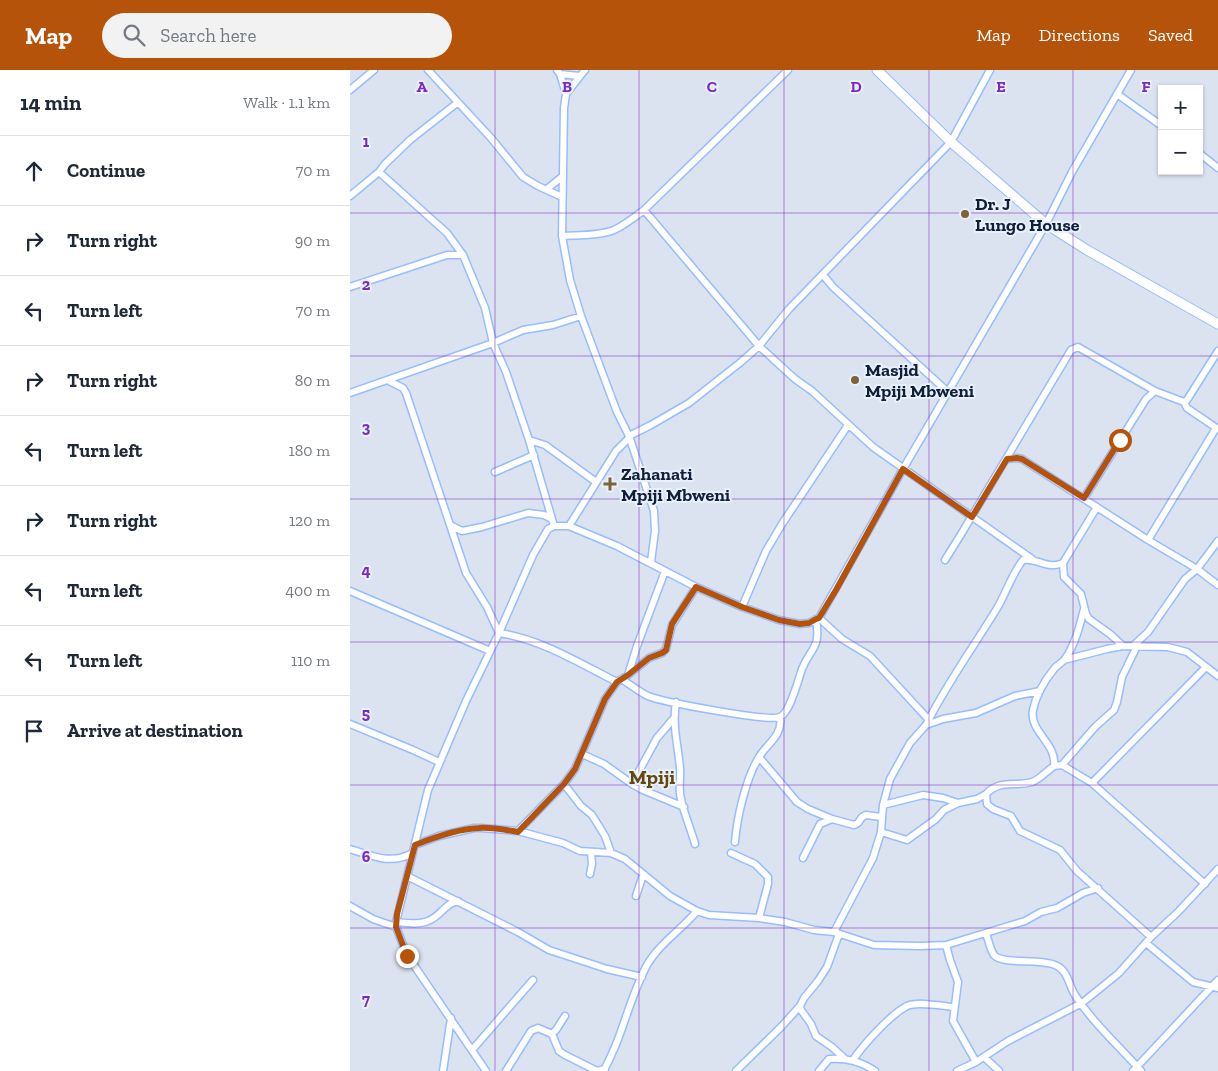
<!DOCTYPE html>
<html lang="en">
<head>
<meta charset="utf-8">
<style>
	:root { --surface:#fff; --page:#f2f2f3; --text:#1f2937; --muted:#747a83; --line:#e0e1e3; --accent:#b45309 }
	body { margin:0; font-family:"Zilla Slab",serif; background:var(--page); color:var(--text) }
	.controls { position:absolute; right:15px; top:15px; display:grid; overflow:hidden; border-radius:0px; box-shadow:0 1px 4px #0004 }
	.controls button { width:45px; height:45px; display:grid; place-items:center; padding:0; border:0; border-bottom:1px solid var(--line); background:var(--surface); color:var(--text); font:25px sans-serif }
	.stop { position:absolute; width:15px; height:15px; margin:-11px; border:4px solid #b45309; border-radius:50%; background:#fff }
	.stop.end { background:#b45309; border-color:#fff; box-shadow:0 1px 5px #0008 }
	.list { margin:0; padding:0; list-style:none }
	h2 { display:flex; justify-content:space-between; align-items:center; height:65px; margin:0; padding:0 20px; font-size:21px }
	h2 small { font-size:16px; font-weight:400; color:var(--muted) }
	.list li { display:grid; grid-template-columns:32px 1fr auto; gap:15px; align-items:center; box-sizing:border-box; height:70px; padding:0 20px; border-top:1px solid var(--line) }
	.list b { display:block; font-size:19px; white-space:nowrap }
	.list em { font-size:16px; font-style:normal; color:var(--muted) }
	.icon { flex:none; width:28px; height:28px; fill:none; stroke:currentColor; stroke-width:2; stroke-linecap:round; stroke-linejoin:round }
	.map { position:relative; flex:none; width:868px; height:1001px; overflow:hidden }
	header { display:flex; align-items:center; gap:30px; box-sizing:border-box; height:70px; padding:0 25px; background:var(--accent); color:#fff }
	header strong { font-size:24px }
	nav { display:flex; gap:28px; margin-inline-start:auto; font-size:18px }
	.search { width:350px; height:45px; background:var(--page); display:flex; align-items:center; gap:12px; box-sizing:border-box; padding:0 18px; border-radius:28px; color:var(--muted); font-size:19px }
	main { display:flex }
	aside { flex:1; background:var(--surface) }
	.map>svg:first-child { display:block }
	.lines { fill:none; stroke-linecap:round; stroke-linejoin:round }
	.street-casing { stroke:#97bcff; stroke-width:9 }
	.secondary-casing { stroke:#97bcff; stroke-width:11 }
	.street { stroke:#fff; stroke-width:6 }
	.secondary { stroke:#fff; stroke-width:9 }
	.route { stroke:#b45309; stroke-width:6 }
	.grid { fill:none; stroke:#7b2cbf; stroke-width:1; stroke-opacity:0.55 }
	.poi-dot { fill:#7d6435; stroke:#e8f0fe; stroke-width:2 }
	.labels { text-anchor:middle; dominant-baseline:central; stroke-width:4; stroke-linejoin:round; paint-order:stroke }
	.poi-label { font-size:18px; font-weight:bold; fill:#111f38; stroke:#e8f0fe; text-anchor:start }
	.quarter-label { font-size:20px; font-weight:bold; fill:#64490f; stroke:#e8f0fe }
	.grid-label { font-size:16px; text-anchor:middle; font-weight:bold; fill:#7b2cbf; stroke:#e8f0fe; stroke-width:4; stroke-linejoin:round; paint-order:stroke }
</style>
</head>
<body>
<header>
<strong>Map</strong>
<div class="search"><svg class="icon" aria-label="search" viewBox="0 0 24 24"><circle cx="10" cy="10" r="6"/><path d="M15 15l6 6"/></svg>Search here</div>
<nav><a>Map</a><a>Directions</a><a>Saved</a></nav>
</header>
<main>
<aside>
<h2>14 min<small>Walk · 1.1 km</small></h2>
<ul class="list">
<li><svg class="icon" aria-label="ahead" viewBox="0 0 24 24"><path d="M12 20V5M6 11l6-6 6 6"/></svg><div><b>Continue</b></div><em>70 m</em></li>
<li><svg class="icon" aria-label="right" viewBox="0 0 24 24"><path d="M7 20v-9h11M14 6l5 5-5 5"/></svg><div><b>Turn right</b></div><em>90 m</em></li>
<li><svg class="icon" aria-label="left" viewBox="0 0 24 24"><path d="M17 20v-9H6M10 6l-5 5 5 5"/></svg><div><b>Turn left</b></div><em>70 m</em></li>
<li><svg class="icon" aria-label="right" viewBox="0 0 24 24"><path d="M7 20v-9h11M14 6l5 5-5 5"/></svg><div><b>Turn right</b></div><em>80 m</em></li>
<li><svg class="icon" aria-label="left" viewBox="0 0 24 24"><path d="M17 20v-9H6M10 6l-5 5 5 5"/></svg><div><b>Turn left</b></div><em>180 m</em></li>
<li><svg class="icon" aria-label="right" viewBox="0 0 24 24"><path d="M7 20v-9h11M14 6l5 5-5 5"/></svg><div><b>Turn right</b></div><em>120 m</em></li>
<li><svg class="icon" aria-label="left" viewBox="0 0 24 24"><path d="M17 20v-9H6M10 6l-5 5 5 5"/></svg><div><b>Turn left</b></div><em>400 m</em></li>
<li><svg class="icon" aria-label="left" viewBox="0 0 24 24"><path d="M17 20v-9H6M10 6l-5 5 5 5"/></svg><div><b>Turn left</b></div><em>110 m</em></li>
<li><svg class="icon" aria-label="arrive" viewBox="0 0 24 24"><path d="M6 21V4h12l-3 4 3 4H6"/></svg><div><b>Arrive at destination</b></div></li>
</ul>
</aside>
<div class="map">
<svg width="868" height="1001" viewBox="0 0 868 1001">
	<rect width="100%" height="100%" fill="#dbe3f1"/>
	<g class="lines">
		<g class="street-casing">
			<path id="street" d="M78,0L141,68L173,107L188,116L212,127
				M207,0L210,4L216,24
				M235,0L216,24L214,38L212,166L220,210L231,246L267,342L279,366L304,441L305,461L301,492
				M210,4L229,6
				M0,20L24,0
				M767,24L812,56
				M849,83L868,98
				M29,102L97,163L113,185L135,238L143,273L156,302L179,370L204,456
				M197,119L213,106
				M0,126L29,102L35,94L60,70L107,33
				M294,140L409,276L445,309L462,321L523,377L682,489
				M212,166C229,165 249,166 264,160C275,155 285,147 294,140L438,0
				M473,205L483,217L598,322
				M0,217L97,185H113
				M39,311L53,318L56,323L100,455L112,461L132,457L178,443L194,445L202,449
				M0,323L143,273L173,260L203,255L231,246
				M834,332L837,338L868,359
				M279,366L301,355L339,333L391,292L409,276L439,239L601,72L640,0
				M179,370L195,375L246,412
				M657,389L667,388L672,389L798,470L847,499L868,515
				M145,402L184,385
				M734,428L796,329L805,321L834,332L837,330L868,281
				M747,437L713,493L714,507L731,524L736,544L739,549L760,564L773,576
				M100,455L116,503L137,537L149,563C191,569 229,593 267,612
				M219,456L266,381L279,368
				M798,470L866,358
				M595,490L610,466L721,280L728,277L805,321
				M0,521L140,581
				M392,537L416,481L432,454L498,355
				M734,539C730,555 725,575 715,589C712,593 707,595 704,599C695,610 686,626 683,640C679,662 707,673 704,696C698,700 689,710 682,712C665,717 650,709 636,724L637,734L643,739L661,746L670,761L710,780L727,801L801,867
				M469,548L492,569L520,586L579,650
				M783,576L798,562L835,509L847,499L868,471
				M714,590L757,579L773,576L818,577L837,582L868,606
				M278,605L287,576L315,501
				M271,609C280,614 289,622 298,626C313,632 419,652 430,647C440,643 448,610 452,599C461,576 471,580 466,549
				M326,632C322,656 328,675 330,698C331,709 328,719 331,729C334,744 341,759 345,774
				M0,654L63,680L89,692
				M576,655C596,615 622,579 646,540C656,524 661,505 673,490C689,488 697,500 713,493
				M232,684L254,694L282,714L293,720L334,737
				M409,687L447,732L458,739L482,749
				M712,695L745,657L764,640L767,632L772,607L787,576
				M704,696L712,695L742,713L855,814
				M742,713L856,597
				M214,714L231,736L242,745L255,766L261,783
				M282,714L307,668L324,648
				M533,735L573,725L593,728L608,733
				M168,761L214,714L225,699L255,629L267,612L278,605L299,588L312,583L316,579L322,555L346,517
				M531,762L557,770L586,749L594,740L608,733L627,729L636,724
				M385,772C387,747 396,708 409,687C417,674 433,665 430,648
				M65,775L89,766L124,758H131L168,761L213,773L230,781L261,783L275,789L320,826L347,841L359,845L409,848L435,852L464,860L484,862L524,875L570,876L596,875L675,851L691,842L707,838L733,823L748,818
				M0,779C23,786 40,795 63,783
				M381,783L405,794L418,807V814L409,848
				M453,788L470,754L482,749L504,755L508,753L512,747L516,745L531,747
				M240,804L242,794L241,782
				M57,806L168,862L199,880L257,899L292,907
				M286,826L293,805
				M0,836L23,849L46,857
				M46,852C56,853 69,855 78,851C90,847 95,833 108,831
				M484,862L523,788L531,762L533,735L540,709L560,673L576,655L593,649L626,643L665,626L690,621
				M636,863C638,869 640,879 644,885C651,895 694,888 707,896C718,901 719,916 725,925C743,953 769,976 791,1001
				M489,864L477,897L468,911L454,928L450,936L451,940L461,954L466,966L482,977L494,988
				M796,873L843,912L868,918
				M596,875L600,890L608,912L603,951L626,992
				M202,964L209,981L215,985L247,1001L255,999
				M122,980L183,910
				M634,987L649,1001
				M503,990C513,975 541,944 557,936C567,931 592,936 604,937
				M93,1001L101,948
				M136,1001L57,885L46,857V852L78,720L116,631L149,563L183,485L198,459L204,456H219L267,476L346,517L392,537L429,550L450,554L459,553L469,548L553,399L696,154L722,102L781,0
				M156,1001L181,961L188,958L202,964L206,960L215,946
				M253,1001C258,994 261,985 265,977C276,950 283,921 297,895C309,874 331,860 347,841
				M386,1001L431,957L450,936
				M469,1001L479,989C497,988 510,991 525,1001
				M607,1001L626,992L658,971L732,933L769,903L801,867L828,842L868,799
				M783,1001L868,910"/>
		</g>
		<g class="secondary-casing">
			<path id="secondary" d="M527,0L601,72L696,154L737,180L868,254"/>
		</g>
		<use href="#street" class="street"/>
		<use href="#secondary" class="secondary"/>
	</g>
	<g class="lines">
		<path class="route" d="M57,886L46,857L47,844L65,775C85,767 107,759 129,758C142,757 156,760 168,762L214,714L225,699L255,629L267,612L278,605L299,588L312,583L316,580L322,554L346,517L392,537L429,550L450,554L459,553L466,549L469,548L486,520L553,399L622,447L657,389L667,388L672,389L734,428L770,370"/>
	</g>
	<path class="grid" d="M145,0V1001M289,0V1001M434,0V1001M579,0V1001M723,0V1001M0,143H868M0,286H868M0,429H868M0,572H868M0,715H868M0,858H868"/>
	<g class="poi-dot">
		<circle cx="615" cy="144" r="5"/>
		<circle cx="505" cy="310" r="5"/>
		<path d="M257.5 406.5h5v5h5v5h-5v5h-5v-5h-5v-5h5z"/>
	</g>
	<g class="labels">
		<g class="poi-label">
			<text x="625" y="134">Dr. J<tspan x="625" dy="21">Lungo House</tspan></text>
			<text x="515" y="300">Masjid<tspan x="515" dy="21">Mpiji Mbweni</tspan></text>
			<text x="271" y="404">Zahanati<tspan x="271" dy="21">Mpiji Mbweni</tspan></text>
		</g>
		<g class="quarter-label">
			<text x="302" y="707">Mpiji</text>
		</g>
	</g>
	<g class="grid-label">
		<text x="72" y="22">A</text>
		<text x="217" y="22">B</text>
		<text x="362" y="22">C</text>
		<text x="506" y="22">D</text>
		<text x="651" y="22">E</text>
		<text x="796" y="22">F</text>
		<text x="16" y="77">1</text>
		<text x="16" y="220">2</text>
		<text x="16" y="363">3</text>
		<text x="16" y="506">4</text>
		<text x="16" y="649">5</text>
		<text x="16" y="792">6</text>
		<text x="16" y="935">7</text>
	</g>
</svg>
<div class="controls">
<button>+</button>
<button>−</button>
</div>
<div class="stop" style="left:770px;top:370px"></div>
<div class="stop end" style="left:57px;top:886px"></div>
</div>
</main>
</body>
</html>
